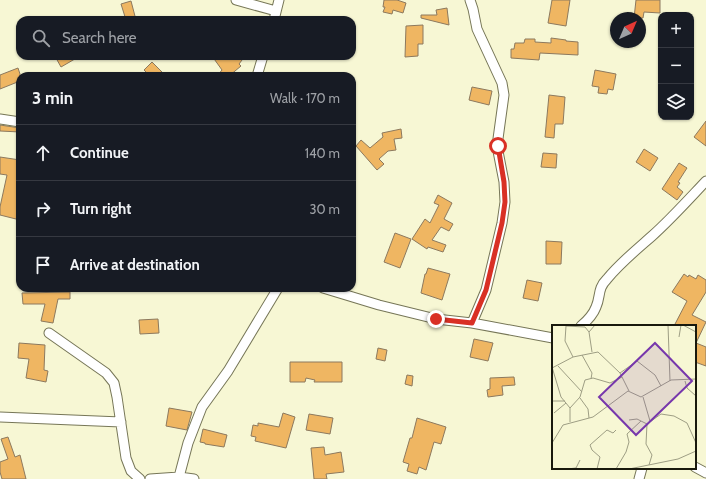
<!DOCTYPE html>
<html lang="en">
<head>
<meta charset="utf-8">
<style>
	:root { --surface:#171b24; --page:#242831; --text:#f1f3f6; --muted:#9ea1a6; --line:#363941 }
	body { margin:0; font-family:Cabin,sans-serif; background:var(--page); color:var(--text) }
	.controls { position:absolute; right:12px; top:12px; display:grid; overflow:hidden; border-radius:8px; box-shadow:0 1px 3px #0004 }
	.controls button { width:36px; height:36px; display:grid; place-items:center; padding:0; border:0; border-bottom:1px solid var(--line); background:var(--surface); color:var(--text); font:20px sans-serif }
	.compass { position:absolute; left:610px; top:12px; width:36px; height:36px; border-radius:50%; background:var(--surface); box-shadow:0 1px 3px #0004; rotate:44deg }
	.stop { position:absolute; width:12px; height:12px; margin:-9px; border:3px solid #d93025; border-radius:50%; background:#fff }
	.stop.end { background:#d93025; border-color:#fff; box-shadow:0 1px 4px #0008 }
	.list { margin:0; padding:0; list-style:none }
	h2 { display:flex; justify-content:space-between; align-items:center; height:52px; margin:0; padding:0 16px; font-size:17px }
	h2 small { font-size:13px; font-weight:400; color:var(--muted) }
	.list li { display:grid; grid-template-columns:26px 1fr auto; gap:12px; align-items:center; box-sizing:border-box; height:56px; padding:0 16px; border-top:1px solid var(--line) }
	.list b { display:block; font-size:15px; white-space:nowrap }
	.list em { font-size:13px; font-style:normal; color:var(--muted) }
	.icon { flex:none; width:22px; height:22px; fill:none; stroke:currentColor; stroke-width:2; stroke-linecap:round; stroke-linejoin:round }
	.map { position:relative; flex:none; width:706px; height:479px; overflow:hidden }
	.search { position:absolute; background:var(--surface); box-shadow:0 1px 3px #0004; left:16px; top:16px; width:340px; height:44px; display:flex; align-items:center; gap:10px; box-sizing:border-box; padding:0 14px; border-radius:12px; color:var(--muted); font-size:15px }
	.panel { position:absolute; background:var(--surface); box-shadow:0 1px 3px #0004; left:16px; top:72px; width:340px; height:220px; border-radius:12px }
	.map>svg:first-child { display:block }
	.building { fill:#efb662; stroke:#8c795e }
	.lines { fill:none; stroke-linecap:round; stroke-linejoin:round }
	.minor-casing { stroke:#767657; stroke-width:11 }
	.minor { stroke:#fff; stroke-width:9 }
	.route { stroke:#d93025; stroke-width:5 }
	.inset-road { fill:none; stroke:#9e9e84; stroke-width:1 }
	.view { fill:#7737ac; fill-opacity:0.15; stroke:#7737ac; stroke-width:2 }
	.inset-edge { fill:none; stroke:#19190d; stroke-width:2 }
</style>
</head>
<body>
<div class="map">
<svg width="706" height="479" viewBox="0 0 706 479">
	<rect width="100%" height="100%" fill="#f7f7d4"/>
	<path class="building" d="M384,0H397L406,3L403,13L393,10L392,14L383,12L385,7H383Z
		M552,0H570L566,26L548,23Z
		M636,0H660V13L644,12L643,18H634Z
		M131,1L136,20H126L121,4Z
		M447,8L449,25L421,18V15H437L436,10Z
		M423,25V44H418V56L405,57L406,26Z
		M551,38L566,40V41L578,42V55L540,53L539,60L511,58V49H514L515,43H524L525,39H535V42L551,43Z
		M60,56H80L61,67L56,58Z
		M212,56H245L239,64L241,66L229,76H217L222,70Z
		M152,62L166,76H150L144,70Z
		M18,68L20,74V81L0,89V75Z
		M595,70L616,74L613,90L608,89L607,94L598,93L599,87L592,86Z
		M472,87L492,91L489,105L469,100Z
		M549,95L565,97L563,124H555L554,138L545,137Z
		M706,121V146L694,137Z
		M0,125L20,128V132L0,131Z
		M401,129L402,138L394,139L396,150L388,151L379,159L384,164L377,170L356,146L361,140L370,148L383,137L382,133Z
		M644,149L658,158L650,171L636,162Z
		M543,153L557,154L556,168L541,167Z
		M0,157L20,160L19,183L20,184V220L0,215V207L7,175L0,174Z
		M679,163L687,168L678,182L680,183L677,187L683,192L677,200L662,189Z
		M438,195L452,203L444,219L453,224L449,231L441,227L432,240L446,245L443,252L428,247L427,249L412,239L425,219L430,223L439,205L434,203Z
		M395,233L411,239L400,268L384,262Z
		M546,241L562,242L561,264H546Z
		M428,268L450,274L442,300L421,293L425,274H426Z
		M684,274L688,277L689,275L696,279L698,275L706,280V292L692,315L706,322L696,343L706,347V366L695,362V326H674L687,301L672,292Z
		M527,280L542,283L538,301L523,298Z
		M70,292V299H58L53,323L41,321L45,304H23L22,293Z
		M158,319L159,333L140,334L139,320Z
		M474,339L493,343L488,361L470,357Z
		M19,343L45,345L44,370L48,371L46,382L26,378L29,359L18,358Z
		M378,348L387,350L385,361L376,359Z
		M290,362H342V382H314L315,380L306,378L305,382H290Z
		M407,375L413,376L412,386L405,384Z
		M514,377L515,385L502,386L503,395L488,397L487,390L490,389V378Z
		M169,408L192,412L187,430L166,426Z
		M283,413L295,417L286,448L255,441L256,437L251,436L253,425L258,426V423L279,427Z
		M309,414L333,418L330,434L306,430Z
		M417,418L446,427L441,444L434,442L426,470L419,467L417,474L407,471L409,464L403,462L410,438H412Z
		M203,429L227,435L224,447L205,444V443L200,442Z
		M8,437L15,457L20,455L26,479H2L0,472V462L8,459L1,439Z
		M324,447L325,455L341,452L344,472L326,474L327,479H314L311,448Z"/>
	<g class="lines">
		<g class="minor-casing">
			<path id="minor" d="M236,0L276,11
				M470,0L473,9L477,29L502,83L504,95L497,146L504,182L505,202L502,223L486,290L472,323
				M274,20L279,0
				M257,76L263,56
				M0,119L20,122
				M323,288L379,305L436,319L472,323L553,338
				M581,326C587,321 593,315 596,307C601,296 597,289 607,279C620,263 636,250 652,236C671,219 688,200 706,181
				M49,333L106,373L114,383L117,397L126,458L131,471L140,479
				M0,417L121,422
				M695,467L706,473
				M179,477L188,443L202,407L228,371L278,288
				M150,479L179,477L194,479
				M639,479L642,468"/>
		</g>
		<use href="#minor" class="minor"/>
	</g>
	<g class="lines">
		<path class="route" d="M436,319L472,323L486,290L502,223L505,202L504,182L498,146"/>
	</g>
	<g transform="translate(552 325)">
		<rect width="144" height="144" fill="#f7f7d4"/>
		<path class="inset-road" d="M116,0L118,56M131,0L144,7M37,7L40,27M127,12L129,0M30,30L40,48L39,54M21,32L13,16L14,1L33,2L37,7L43,0M6,41L30,67M0,42L9,72L18,83V97M0,43L21,32L46,27L68,48L77,66M68,48L85,36L103,50L109,61M133,56L135,63L144,71M91,72L98,96M28,73L36,84L37,93M0,76H13M18,83L28,72L33,55L41,53L58,58L70,52M2,88L14,78M77,95L85,94L95,99M0,118L11,100L41,92L76,66L89,72L119,55L144,54M97,140L100,130L94,119L95,99L109,89L122,91L135,98L144,118M15,144L24,143L28,135M45,144L48,132L40,125L38,120L55,105L61,108L64,105M64,144L74,127L77,117L75,109L89,96M77,144L126,134L144,126"/>
		<path class="view" d="M103,18L140,56L84,110L47,72Z"/>
		<rect width="144" height="144" class="inset-edge"/>
	</g>
</svg>
<div class="controls">
<button>+</button>
<button>−</button>
<button><svg class="icon" aria-label="layers" viewBox="0 0 24 24"><path d="M12 4l9 5-9 5-9-5zM3 14l9 5 9-5"/></svg></button>
</div>
<svg class="compass" viewBox="-18 -18 36 36"><path d="M0-13l5 13h-10z" fill="#e53935"/><path d="M0 13l5-13h-10z" fill="#9ea1a6"/></svg>
<div class="stop" style="left:498px;top:146px"></div>
<div class="stop end" style="left:436px;top:319px"></div>
<div class="search"><svg class="icon" aria-label="search" viewBox="0 0 24 24"><circle cx="10" cy="10" r="6"/><path d="M15 15l6 6"/></svg>Search here</div>
<section class="panel">
<h2>3 min<small>Walk · 170 m</small></h2>
<ul class="list">
<li><svg class="icon" aria-label="ahead" viewBox="0 0 24 24"><path d="M12 20V5M6 11l6-6 6 6"/></svg><div><b>Continue</b></div><em>140 m</em></li>
<li><svg class="icon" aria-label="right" viewBox="0 0 24 24"><path d="M7 20v-9h11M14 6l5 5-5 5"/></svg><div><b>Turn right</b></div><em>30 m</em></li>
<li><svg class="icon" aria-label="arrive" viewBox="0 0 24 24"><path d="M6 21V4h12l-3 4 3 4H6"/></svg><div><b>Arrive at destination</b></div></li>
</ul>
</section>
</div>
</body>
</html>
